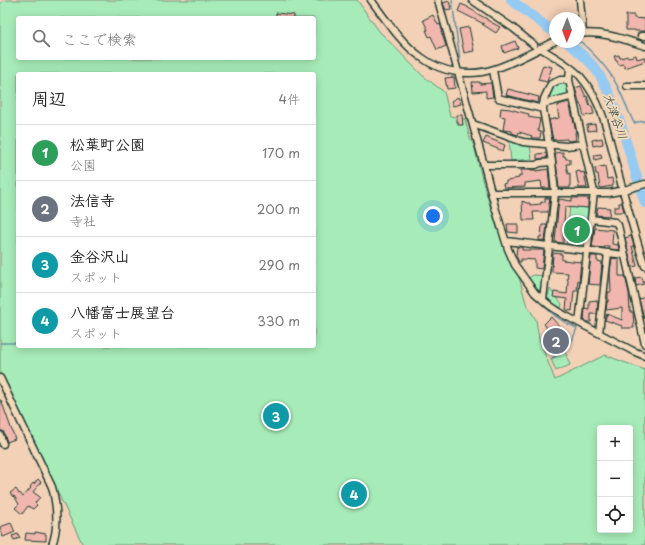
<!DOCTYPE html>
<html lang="ja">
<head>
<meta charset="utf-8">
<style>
	:root { --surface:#fff; --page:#f6f6f6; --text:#222; --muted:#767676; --line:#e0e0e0; --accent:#b45309 }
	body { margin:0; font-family:"Playpen Sans","Klee One",sans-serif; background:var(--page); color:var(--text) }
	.controls { position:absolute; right:12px; bottom:12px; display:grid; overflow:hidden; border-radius:4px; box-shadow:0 2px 10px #0003 }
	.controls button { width:36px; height:36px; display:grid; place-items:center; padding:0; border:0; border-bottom:1px solid var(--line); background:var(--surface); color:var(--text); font:20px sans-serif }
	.compass { position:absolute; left:549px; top:12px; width:36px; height:36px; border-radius:50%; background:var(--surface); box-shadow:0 2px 10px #0003; rotate:181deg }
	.you { position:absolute; left:433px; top:216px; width:14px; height:14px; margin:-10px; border:3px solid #fff; border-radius:50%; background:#1a73e8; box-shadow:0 0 0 6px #1a73e833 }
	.badge { display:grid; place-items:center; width:26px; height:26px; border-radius:50%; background:var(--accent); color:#fff; font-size:13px; font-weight:700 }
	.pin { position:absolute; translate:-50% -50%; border:2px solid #fff; box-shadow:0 1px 4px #0006 }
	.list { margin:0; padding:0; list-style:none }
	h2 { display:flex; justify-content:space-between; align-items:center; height:52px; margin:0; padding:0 16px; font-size:17px }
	h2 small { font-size:13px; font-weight:400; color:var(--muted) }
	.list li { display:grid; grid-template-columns:26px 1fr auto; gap:12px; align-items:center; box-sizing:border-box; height:56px; padding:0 16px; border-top:1px solid var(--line) }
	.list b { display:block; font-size:15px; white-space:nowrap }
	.list p { margin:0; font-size:13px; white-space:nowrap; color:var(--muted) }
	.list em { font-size:13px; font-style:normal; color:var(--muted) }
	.icon { flex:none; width:22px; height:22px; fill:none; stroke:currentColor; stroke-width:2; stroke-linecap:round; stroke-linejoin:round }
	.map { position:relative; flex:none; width:645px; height:545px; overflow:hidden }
	.search { position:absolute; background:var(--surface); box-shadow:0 2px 10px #0003; left:16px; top:16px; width:300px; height:44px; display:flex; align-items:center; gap:10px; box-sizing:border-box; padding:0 14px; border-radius:4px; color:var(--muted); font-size:15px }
	.panel { position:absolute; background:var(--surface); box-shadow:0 2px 10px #0003; left:16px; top:72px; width:300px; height:276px; border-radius:4px }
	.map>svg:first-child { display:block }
	.green { fill:#a7ecb8; stroke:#639476; fill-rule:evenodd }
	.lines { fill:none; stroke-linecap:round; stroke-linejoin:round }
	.stream { stroke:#6692a7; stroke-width:1.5 }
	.river { stroke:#95caf3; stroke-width:10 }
	.building { fill:#f1b6ad; stroke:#1f3d34 }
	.minor-casing { stroke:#1f3d34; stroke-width:9 }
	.minor { stroke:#f3d8ba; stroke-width:6 }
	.labels { text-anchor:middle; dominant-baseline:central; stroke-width:4; stroke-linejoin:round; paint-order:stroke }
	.water-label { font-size:12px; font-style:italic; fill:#2b4b47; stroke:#f3d8ba }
</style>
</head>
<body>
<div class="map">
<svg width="645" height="545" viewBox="0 0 645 545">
	<rect width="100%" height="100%" fill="#f3d1b7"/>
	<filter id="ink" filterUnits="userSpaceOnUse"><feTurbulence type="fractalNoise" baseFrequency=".025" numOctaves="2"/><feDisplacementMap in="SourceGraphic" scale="8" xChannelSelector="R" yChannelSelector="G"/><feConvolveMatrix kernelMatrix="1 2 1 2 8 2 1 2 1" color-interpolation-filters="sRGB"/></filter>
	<g filter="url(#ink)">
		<path class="green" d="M5,0H357L379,31L423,76L444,92L450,116L465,119L470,139L474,145L483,183L497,228L519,277L526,303L536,320L539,339L555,380L605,355L645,370V545H83L0,373V4ZM18,18H314V58H18ZM18,74H314V346H18ZM600,428H630V530H600Z
			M566,82L570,94L549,100V98L553,86Z
			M509,139L530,145L532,159L511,161Z
			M570,206L589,208L584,248L566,245Z
			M533,275L545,276L542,293L537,289L529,278Z
			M550,289L562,304L561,308L555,305L552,304L547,299Z
			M565,352L570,365L556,371L551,359Z"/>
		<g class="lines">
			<path class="stream" d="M452,0L460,60
				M570,45L581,42C592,52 602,62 611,75C621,90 626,107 634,123L643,121L645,122
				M515,270L519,277L530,291
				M536,297C547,310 561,322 577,328L574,336L570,345L551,359
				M0,343H18"/>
			<path class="river" d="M511,0L555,33
				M567,42C576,49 586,57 594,67C606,83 613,102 620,122C629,149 636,176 645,203"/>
		</g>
		<path class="building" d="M449,1L451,9L446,10L443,3Z
			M461,4L468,7V8L476,12V13L487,19V20L500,27L496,33L482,24H484L458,11Z
			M276,13L294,15V18H276Z
			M433,15L438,25L440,24L441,26L442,30L441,31L446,46L437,50L431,36L429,37L426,30H428L423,20Z
			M626,15H634V18L645,19V31H635V30H626Z
			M469,27L474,51L464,53L459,29Z
			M515,41L518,48L504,53L502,46Z
			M619,55L620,58L628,56L629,57L636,55L637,59L644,57L645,61L625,68L623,64L619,65L617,61H616L614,56Z
			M543,65L552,67L547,82L538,80Z
			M454,77L455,88L447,89L445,78Z
			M472,82H480V84L491,83L493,97L486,98V91L473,92Z
			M581,86L586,97L587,96L590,106H592L594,114L584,116L581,105H580L575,88Z
			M508,89L539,97L538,103L506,95Z
			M458,97L461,104L453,106L451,101Z
			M569,102L576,132H575L576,140L568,141L567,139L553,140L549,120L559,118L557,106H559L558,105Z
			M501,108L510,109L517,111L529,114L528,117L540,119L538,131L541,132L540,138H531L532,136L519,132L518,135L512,133V131L503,130L505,117L500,116Z
			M457,115H462L463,125H458V122H457Z
			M595,124L596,130L588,131L587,125Z
			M486,137L505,145L503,151L483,143Z
			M602,138L603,144L593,146L592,140Z
			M563,152V156H565L566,159H570V164H566L568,174L570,173V188H559L555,153Z
			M546,153L547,158L537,159V154Z
			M601,154L602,158L595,160L594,155Z
			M605,166L607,179L612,178L613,186L600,188L598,174H596L595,168Z
			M548,169L550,188H542L541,181L525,183V187L504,188L503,184L506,183V181L513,180V179L519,178V176H521V170H536V171Z
			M580,171L581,173L584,172L587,188H579L576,172Z
			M545,198H550L548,212H533L534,220H523L522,201L527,203H530V205L541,204V202H545Z
			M572,198H588V208L577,207V208L565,207L563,243L555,242L559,199L572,201Z
			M619,203H622L624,212H614V207H619Z
			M598,207L610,208L609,216L596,215Z
			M507,224H518V233L508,232Z
			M542,225H547L545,241L539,240V237H541Z
			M595,228L613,230L612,244L618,245L619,250L610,249L609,246H605V248L592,247Z
			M631,236L634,246H632L637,266L632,267L625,238Z
			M517,247H522V250H544L542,269L535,268V260L521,259V262H519L516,256Z
			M553,253L562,254V260L581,262L579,281L578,280L577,291H574L572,311L566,310L567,299L553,297L554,292L567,294L568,280L567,279L568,273L552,272Z
			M591,256H597V261L602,262L600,285L588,284Z
			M612,258L619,259V276H625L629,293L630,312H633L634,328H622V326L605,320L607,314L622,320V308L606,310L607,302H608V292H611L610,272Z
			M642,277L644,284L636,286L635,278Z
			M645,297V318H644L639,299Z
			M597,300V303H598L597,314H591V322H588L584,320L585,308L589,309V301Z
			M551,317L559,326L556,329L564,342L552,350L550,347L548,349L545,343L548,341L547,339L551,336L546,329L547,328L544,324Z
			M0,400H1L15,439L7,442L4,433L3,431H0Z
			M38,479L41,482L33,492L40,497L35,503L37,505L33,509L28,506L22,514L15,508L19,504L14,496L13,497L10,493L16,489L19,494L20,493L23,497L31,488L30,487L33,483L34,484Z
			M11,523L15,532L3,537L0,527Z
			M35,532L46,534V541L25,540L26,533L35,534Z
			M18,534L20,538L14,540L12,536Z"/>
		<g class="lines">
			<g class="minor-casing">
				<path id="minor" d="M371,0C386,20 401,43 421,57C442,73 470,77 494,69C514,63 536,50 555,41
					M438,0L484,165L495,207L508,249L515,265L535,293L549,305L564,315L633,351L645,356
					M472,0L513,28L534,45
					M580,0L583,33
					M579,34C602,31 623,39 645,46
					M641,36H645
					M540,48C553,56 570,65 580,76C603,102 609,137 617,169C626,201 634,234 645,266
					M493,70L498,98L543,109
					M569,80L594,192L579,323
					M627,86H645
					M543,104L573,96
					M473,124L523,142L566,146L583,144
					M484,165H536L540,163L552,162
					M492,193H609L624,190L645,184
					M591,219L615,222L618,225L645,344
					M506,241L625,255
					M543,300L555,193L552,162L543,109L544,99L551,84L560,80H569L570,68
					M599,333L608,253
					M0,378L52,487C57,506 59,526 52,545
					M0,435L3,444"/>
			</g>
			<use href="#minor" class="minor"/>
		</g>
	</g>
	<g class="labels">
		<g class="water-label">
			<text transform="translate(616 116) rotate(71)">大津谷川</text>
		</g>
	</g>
</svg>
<div class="controls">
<button>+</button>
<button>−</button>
<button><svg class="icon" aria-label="locate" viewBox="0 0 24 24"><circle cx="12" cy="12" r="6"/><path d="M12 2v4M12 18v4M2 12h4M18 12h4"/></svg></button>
</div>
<svg class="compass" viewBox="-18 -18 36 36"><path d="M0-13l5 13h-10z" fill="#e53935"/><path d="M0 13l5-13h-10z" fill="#767676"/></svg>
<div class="you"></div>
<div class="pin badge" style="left:577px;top:230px;background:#2e9e5b">1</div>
<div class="pin badge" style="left:556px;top:341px;background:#6b7280">2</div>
<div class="pin badge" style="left:276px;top:416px;background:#0f9aa8">3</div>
<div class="pin badge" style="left:354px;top:494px;background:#0f9aa8">4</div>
<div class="search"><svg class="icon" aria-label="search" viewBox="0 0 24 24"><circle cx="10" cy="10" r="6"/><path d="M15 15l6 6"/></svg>ここで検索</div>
<section class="panel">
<h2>周辺<small>4件</small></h2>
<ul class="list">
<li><span class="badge" style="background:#2e9e5b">1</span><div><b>松葉町公園</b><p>公園</p></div><em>170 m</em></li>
<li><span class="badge" style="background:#6b7280">2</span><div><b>法信寺</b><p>寺社</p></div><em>200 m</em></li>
<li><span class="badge" style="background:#0f9aa8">3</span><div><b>金谷沢山</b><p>スポット</p></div><em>290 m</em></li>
<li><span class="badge" style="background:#0f9aa8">4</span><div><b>八幡富士展望台</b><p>スポット</p></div><em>330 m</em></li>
</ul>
</section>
</div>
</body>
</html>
